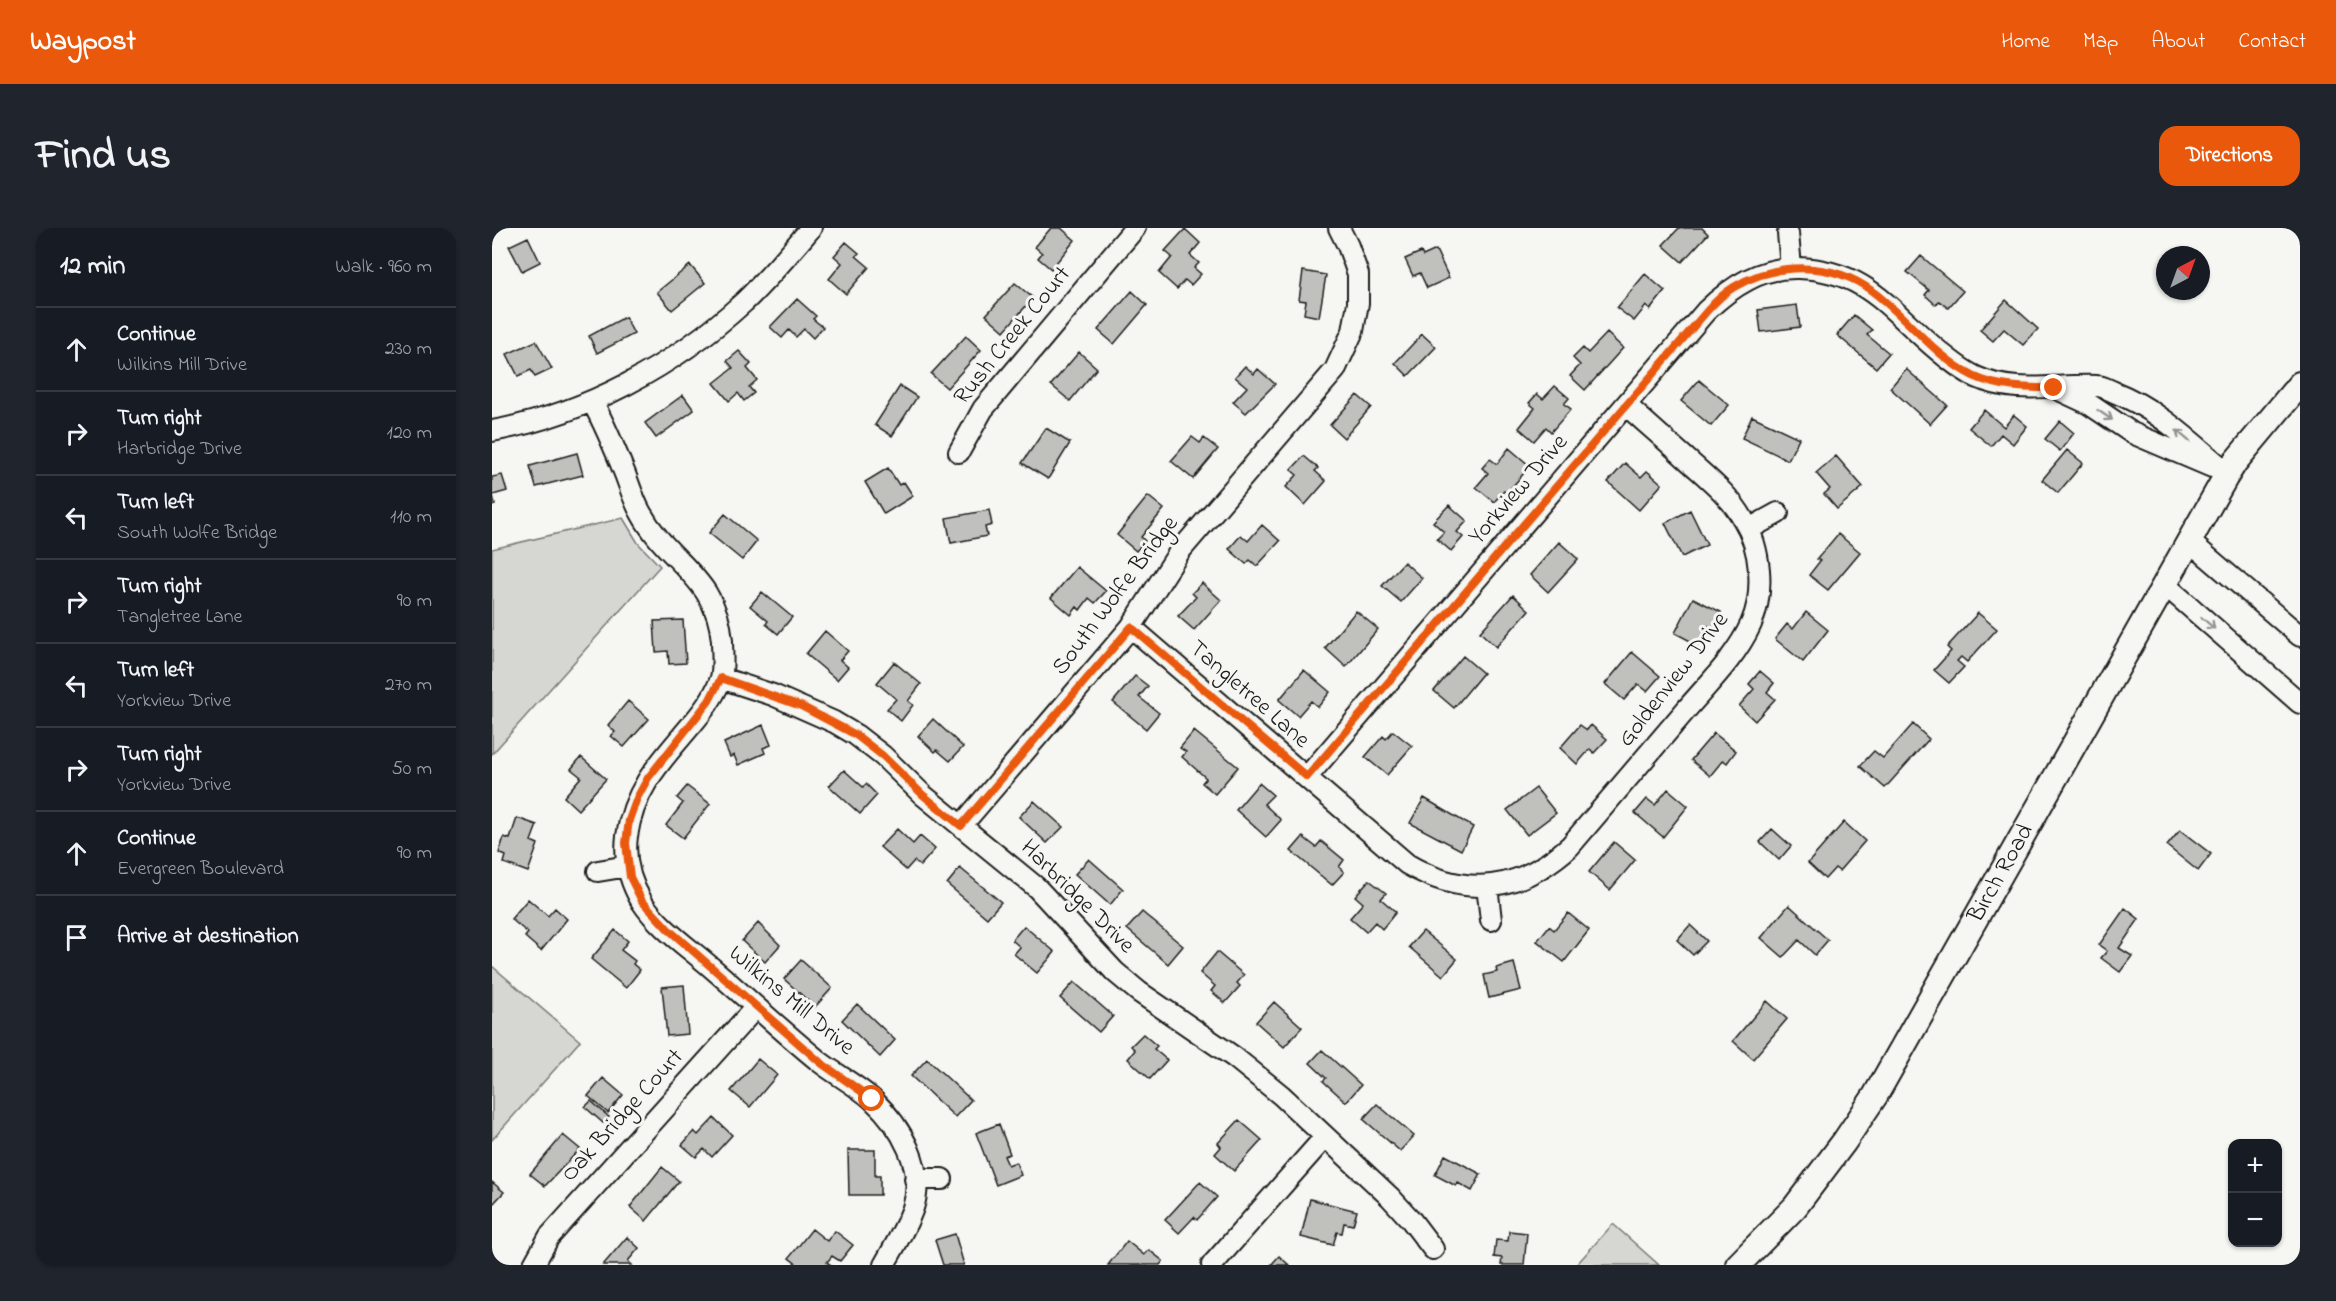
<!DOCTYPE html>
<html lang="en">
<head>
<meta charset="utf-8">
<style>
	:root { --surface:#171b24; --page:#20242c; --text:#f1f3f6; --muted:#9ea1a6; --line:#363941; --accent:#ea580c }
	body { margin:0; font-family:"Indie Flower",sans-serif; background:var(--page); color:var(--text) }
	.controls { position:absolute; right:18px; bottom:18px; display:grid; overflow:hidden; border-radius:12px; box-shadow:0 2px 4px #0004 }
	.controls button { width:54px; height:54px; display:grid; place-items:center; padding:0; border:0; border-bottom:2px solid var(--line); background:var(--surface); color:var(--text); font:30px sans-serif }
	.compass { position:absolute; left:1664px; top:18px; width:54px; height:54px; border-radius:50%; background:var(--surface); box-shadow:0 2px 4px #0004; rotate:41deg }
	.stop { position:absolute; width:18px; height:18px; margin:-14px; border:4px solid #ea580c; border-radius:50%; background:#fff }
	.stop.end { background:#ea580c; border-color:#fff; box-shadow:0 2px 6px #0008 }
	.list { margin:0; padding:0; list-style:none }
	h2 { display:flex; justify-content:space-between; align-items:center; height:78px; margin:0; padding:0 24px; font-size:26px }
	h2 small { font-size:20px; font-weight:400; color:var(--muted) }
	.list li { display:grid; grid-template-columns:39px 1fr auto; gap:18px; align-items:center; box-sizing:border-box; height:84px; padding:0 24px; border-top:2px solid var(--line) }
	.list b { display:block; font-size:22px; white-space:nowrap }
	.list p { margin:0; font-size:20px; white-space:nowrap; color:var(--muted) }
	.list em { font-size:20px; font-style:normal; color:var(--muted) }
	.icon { flex:none; width:33px; height:33px; fill:none; stroke:currentColor; stroke-width:2; stroke-linecap:round; stroke-linejoin:round }
	.map { position:relative; flex:none; width:1808px; height:1037px; overflow:hidden; border-radius:18px }
	header { display:flex; align-items:center; gap:36px; box-sizing:border-box; height:84px; padding:0 30px; background:var(--accent); color:#fff }
	header strong { font-size:28px }
	nav { display:flex; gap:33px; margin-inline-start:auto; font-size:21px }
	.intro { display:flex; align-items:center; justify-content:space-between; box-sizing:border-box; height:144px; padding:0 36px }
	h1 { margin:0; font-size:42px }
	.button { padding:15px 27px; border-radius:18px; background:var(--accent); color:#fff; font-size:21px; font-weight:700 }
	main { display:flex; gap:36px; padding:0 36px }
	aside { flex:1; background:var(--surface); border-radius:18px; box-shadow:0 2px 4px #0004 }
	.map>svg:first-child { display:block }
	.green { fill:#d6d6d2; stroke:#797977; stroke-width:1.5 }
	.building { fill:#c0c0bd; stroke:#1c1c1c; stroke-width:1.5 }
	.lines { fill:none; stroke-linecap:round; stroke-linejoin:round }
	.minor-casing { stroke:#1c1c1c; stroke-width:24 }
	.major-casing { stroke:#1c1c1c; stroke-width:28 }
	.minor { stroke:#f6f6f2; stroke-width:20 }
	.major { stroke:#f6f6f2; stroke-width:24 }
	.oneway { stroke:#949492 }
	.route { stroke:#ea580c; stroke-width:8 }
	.labels { text-anchor:middle; dominant-baseline:central; stroke-width:6; stroke-linejoin:round; paint-order:stroke }
	.street-label { font-size:24px; fill:#1c1c1c; stroke:#f6f6f2 }
</style>
</head>
<body>
<header>
<strong>Waypost</strong>
<nav><a>Home</a><a>Map</a><a>About</a><a>Contact</a></nav>
</header>
<div class="intro"><h1>Find us</h1><a class="button">Directions</a></div>
<main>
<aside>
<h2>12 min<small>Walk · 960 m</small></h2>
<ul class="list">
<li><svg class="icon" aria-label="ahead" viewBox="0 0 24 24"><path d="M12 20V5M6 11l6-6 6 6"/></svg><div><b>Continue</b><p>Wilkins Mill Drive</p></div><em>230 m</em></li>
<li><svg class="icon" aria-label="right" viewBox="0 0 24 24"><path d="M7 20v-9h11M14 6l5 5-5 5"/></svg><div><b>Turn right</b><p>Harbridge Drive</p></div><em>120 m</em></li>
<li><svg class="icon" aria-label="left" viewBox="0 0 24 24"><path d="M17 20v-9H6M10 6l-5 5 5 5"/></svg><div><b>Turn left</b><p>South Wolfe Bridge</p></div><em>110 m</em></li>
<li><svg class="icon" aria-label="right" viewBox="0 0 24 24"><path d="M7 20v-9h11M14 6l5 5-5 5"/></svg><div><b>Turn right</b><p>Tangletree Lane</p></div><em>90 m</em></li>
<li><svg class="icon" aria-label="left" viewBox="0 0 24 24"><path d="M17 20v-9H6M10 6l-5 5 5 5"/></svg><div><b>Turn left</b><p>Yorkview Drive</p></div><em>270 m</em></li>
<li><svg class="icon" aria-label="right" viewBox="0 0 24 24"><path d="M7 20v-9h11M14 6l5 5-5 5"/></svg><div><b>Turn right</b><p>Yorkview Drive</p></div><em>50 m</em></li>
<li><svg class="icon" aria-label="ahead" viewBox="0 0 24 24"><path d="M12 20V5M6 11l6-6 6 6"/></svg><div><b>Continue</b><p>Evergreen Boulevard</p></div><em>90 m</em></li>
<li><svg class="icon" aria-label="arrive" viewBox="0 0 24 24"><path d="M6 21V4h12l-3 4 3 4H6"/></svg><div><b>Arrive at destination</b></div></li>
</ul>
</aside>
<div class="map">
<svg width="1808" height="1037" viewBox="0 0 1808 1037">
	<rect width="100%" height="100%" fill="#f6f6f2"/>
	<filter id="ink" filterUnits="userSpaceOnUse"><feTurbulence type="fractalNoise" baseFrequency=".0167" numOctaves="2"/><feDisplacementMap in="SourceGraphic" scale="12" xChannelSelector="R" yChannelSelector="G"/><feConvolveMatrix kernelMatrix="1 2 1 2 8 2 1 2 1" color-interpolation-filters="sRGB"/></filter>
	<g filter="url(#ink)">
		<path class="green" d="M131,290L146,315L168,338L0,526V321Z
			M0,738L88,813L0,912Z
			M1121,996L1167,1037H1084Z"/>
		<path class="building" d="M559,0H569L583,12L559,41L546,30L550,25L543,19Z
			M1187,0H1210L1216,6L1190,34L1171,17Z
			M693,1L708,15L698,27L707,35L702,40L709,46L699,57L693,52L685,61L667,45L680,29L673,23Z
			M36,9L48,34L30,43L17,18Z
			M354,14L367,25L364,28L377,39L354,66L337,51L350,35L342,28Z
			M944,22L957,50L935,60L928,45L921,48L913,31L929,24L931,28Z
			M1429,28L1471,63L1456,80L1447,73L1444,77L1433,67L1437,62L1415,44Z
			M198,37L213,55L180,82L165,64Z
			M811,43L834,47L827,89L812,86L814,73L807,72Z
			M1153,46L1173,63L1158,82L1154,78L1142,93L1125,80Z
			M523,55L541,70L512,103L494,87Z
			M640,63L655,77L622,116L606,102Z
			M305,71L324,88L321,91L331,99L321,110L312,101L304,109L297,102L290,110L278,99Z
			M1514,72L1546,101L1531,117L1512,101L1501,113L1488,102Z
			M1305,77L1308,99L1269,104L1266,82Z
			M1362,87L1380,102L1375,107L1397,125L1384,140L1345,107Z
			M133,89L142,106L105,125L97,108Z
			M1115,105L1131,120L1093,162L1078,148L1088,137L1081,130L1091,120L1096,125Z
			M930,106L944,119L916,148L903,135Z
			M474,108L489,122L455,160L439,146Z
			M44,113L60,141L43,149L39,142L26,148L15,126Z
			M247,123L259,136L255,140L265,152L257,159L262,165L252,173L246,165L237,173L222,155L241,140L235,133Z
			M587,124L605,140L578,173L559,157Z
			M753,138L762,146L766,141L783,156L754,185L741,174L755,159L743,149Z
			M1414,141L1455,177L1438,196L1398,160Z
			M1207,152L1237,177L1219,198L1189,173Z
			M408,158L425,169L400,208L383,197Z
			M1063,158L1077,170L1072,176L1079,181L1059,204L1054,199L1042,213L1027,200L1043,180L1037,175L1045,166L1051,171Z
			M191,167L202,182L164,210L153,195Z
			M865,167L879,179L852,210L838,197Z
			M1492,182L1512,199L1522,187L1535,198L1521,216L1509,206L1499,218L1477,200Z
			M1260,188L1307,210L1296,232L1250,210Z
			M1568,193L1582,205L1568,223L1553,211Z
			M554,200L578,215L556,251L530,235Z
			M700,209L708,215L712,210L726,221L701,251L679,233Z
			M1017,220L1038,238L1015,265L1012,263L1002,274L984,259L996,245L990,240L998,231L1005,236Z
			M1575,222L1591,235L1566,265L1550,252Z
			M85,225L91,247L44,259L38,238Z
			M812,228L826,240L823,243L834,253L813,277L794,259L805,247L799,242Z
			M1344,228L1371,259L1345,281L1332,266L1338,261L1324,245Z
			M1133,235L1149,249L1155,243L1170,256L1147,282L1116,254Z
			M396,240L407,257L412,254L421,268L392,286L373,254Z
			M10,247L15,263L1,267L3,277L0,278V249Z
			M656,268L672,281L649,309L653,313L644,323L625,307Z
			M957,277L975,293L965,304L971,309L959,323L945,311L952,304L941,294Z
			M497,282L500,297L493,299L495,308L459,315L454,290Z
			M1198,282L1215,317L1190,329L1173,295Z
			M233,286L265,313L250,332L217,305Z
			M770,297L788,313L765,338L758,332L754,336L737,321L749,307L756,313Z
			M1346,306L1368,324L1336,362L1317,347L1328,333L1325,331Z
			M1067,314L1086,331L1056,364L1038,347Z
			M912,334L930,350L909,374L890,358Z
			M585,339L614,363L603,375L597,370L588,382L585,379L579,387L559,370Z
			M710,355L729,372L702,402L686,388L704,369L700,365Z
			M270,364L300,389L286,406L274,396L276,393L258,378Z
			M1021,367L1037,382L1004,419L988,404Z
			M1201,370L1229,384L1221,400L1216,398L1206,417L1183,405Z
			M864,383L886,401L854,439L833,420Z
			M1314,384L1336,402L1311,434L1283,411L1295,396L1301,401Z
			M1486,385L1505,401L1475,434L1469,429L1465,433L1472,439L1457,455L1442,442L1459,423L1455,419Z
			M191,392L194,435L177,436L176,423L164,424L162,393Z
			M333,403L356,423L348,432L356,439L345,452L314,426Z
			M1140,424L1168,448L1155,463L1146,456L1132,472L1113,456Z
			M971,428L991,445L962,480L942,463Z
			M402,434L429,456L416,473L421,477L409,493L395,481L404,471L385,455Z
			M812,442L838,464L826,479L819,473L806,488L787,472Z
			M1268,443L1282,455L1275,464L1283,471L1263,493L1247,478L1262,461L1257,456Z
			M643,448L656,458L647,469L667,485L654,501L621,474Z
			M136,473L157,491L132,519L119,508L123,504L116,497Z
			M441,491L471,519L458,533L445,522L443,524L426,508Z
			M1421,496L1437,511L1393,560L1368,538L1382,523L1391,530Z
			M271,497L279,517L271,520L273,525L246,537L242,527L238,529L232,515Z
			M1088,497L1095,502L1099,497L1115,511L1102,525L1098,521L1085,536L1068,520Z
			M702,503L746,539L723,566L710,555L714,550L690,529L694,524L688,520Z
			M901,503L920,518L895,547L873,529L891,508L894,511Z
			M1222,505L1244,523L1235,535L1231,532L1218,548L1199,532Z
			M89,529L114,551L86,582L72,569L89,549L79,541Z
			M352,542L371,559L374,556L385,567L368,586L337,558Z
			M767,555L781,567L772,576L789,592L774,609L744,582Z
			M195,558L218,576L191,610L174,597L191,575L185,570Z
			M1044,560L1064,585L1035,607L1015,582Z
			M1176,561L1196,578L1171,609L1143,585L1155,571L1163,577Z
			M932,570L981,599L969,622L918,595Z
			M542,573L571,599L555,615L527,589Z
			M25,590L45,597L39,613L46,616L36,644L12,635L14,628L7,625L12,609L18,611Z
			M1352,594L1373,613L1347,643L1343,640L1333,651L1316,635Z
			M405,601L421,616L428,608L443,621L428,638L422,633L414,642L388,619Z
			M1280,601L1299,618L1287,632L1268,614Z
			M1688,602L1719,626L1706,643L1675,618Z
			M811,609L824,619L829,613L852,632L847,639L852,644L840,657L799,623Z
			M1122,614L1143,632L1118,662L1097,644Z
			M597,631L631,661L618,677L583,646Z
			M468,640L509,674L495,690L455,656Z
			M877,652L894,665L889,671L904,684L890,701L883,694L874,704L858,690L871,675L863,668Z
			M36,671L56,688L63,680L75,691L49,723L33,709L36,705L19,691Z
			M1297,677L1336,712L1323,727L1307,712L1291,729L1269,710Z
			M1633,680L1647,691L1627,720L1640,728L1628,744L1609,730L1615,723L1607,717Z
			M650,684L691,718L676,736L635,701Z
			M1076,685L1097,702L1072,734L1045,713L1057,698L1062,702Z
			M266,695L288,717L273,734L250,713Z
			M1198,697L1215,713L1201,727L1185,712Z
			M532,698L563,724L545,745L522,726L528,719L520,712Z
			M123,702L136,713L129,722L143,733L141,736L148,742L134,760L99,731Z
			M931,703L965,731L951,748L917,719Z
			M725,724L752,747L745,755L748,758L733,775L719,763L723,758L708,745Z
			M309,732L340,760L323,779L292,751Z
			M1022,735L1029,762L997,770L992,747L1005,744L1004,740Z
			M582,754L621,788L607,804L568,770Z
			M192,757L196,806L175,808L170,759Z
			M1275,773L1295,791L1261,831L1241,813Z
			M782,774L810,799L792,819L764,794Z
			M365,776L403,812L388,829L350,792Z
			M651,806L665,818L662,821L675,832L658,851L636,831L643,822L639,818Z
			M830,822L869,857L854,874L831,853L834,850L818,835Z
			M266,831L285,847L258,879L239,863Z
			M435,831L479,872L463,889L419,848Z
			M111,850L131,867L116,885L96,868Z
			M99,873L117,889L111,895L93,879Z
			M885,876L922,908L908,923L871,891Z
			M222,890L240,907L220,929L212,921L204,929L190,917L202,903L206,907Z
			M747,892L770,912L742,943L723,926L729,919L726,915Z
			M507,896L518,926L512,928L516,937L524,934L529,947L504,957L484,905Z
			M71,907L88,921L53,958L38,946Z
			M356,922H383V948H388V967H357Z
			M953,927L989,946L980,963L966,955L964,958L943,947Z
			M170,939L187,953L154,993L138,979Z
			M0,954L12,964L0,977Z
			M708,954L725,969L705,992L702,989L687,1005L673,992Z
			M818,971L865,983L861,997L852,995L850,1005L845,1004L841,1017L809,1009Z
			M320,1001L335,1013L343,1003L361,1017L348,1033L340,1028L335,1034L339,1037H306L297,1030Z
			M1017,1003L1035,1005L1032,1037H1009L1010,1030L1002,1029L1004,1012L1016,1013Z
			M463,1006L472,1037H451L443,1012Z
			M135,1009L147,1020L136,1033L140,1037H111Z
			M635,1013L652,1027L657,1022L671,1033L668,1037H616Z
			M787,1028L797,1037H779Z"/>
		<g class="lines">
			<g class="minor-casing">
				<path id="minor" d="M1296,5L1299,40
					M1567,162L1597,176L1640,205L1720,239
					M100,173C113,197 123,221 133,246C138,259 142,273 149,285C176,335 225,349 230,413C230,424 232,438 229,450C224,466 212,482 201,495C171,531 142,559 135,608C132,631 138,654 150,674C167,700 196,719 220,740C256,771 291,804 328,834C345,847 364,857 380,871C409,898 434,940 421,980C414,1000 402,1019 392,1037
					M0,203C94,186 182,138 252,74C276,51 298,25 319,0
					M467,224L491,181L643,0
					M1257,301L1286,285
					M1697,313L1808,408
					M1672,356L1808,475
					M639,399L915,636C974,671 1028,663 1078,618C1116,573 1155,528 1193,483C1216,456 1244,429 1259,396C1273,364 1269,320 1251,291C1238,268 1218,252 1198,234C1177,215 1155,196 1134,177
					M229,450L281,467L342,494L364,507L391,528L431,567L544,659L623,744L647,764L742,829L789,867L898,969L919,992L941,1021
					M815,549L1214,83C1240,58 1269,39 1306,40C1379,42 1402,89 1454,129C1463,136 1473,144 1484,149C1523,167 1564,156 1605,158C1611,158 1617,162 1622,164C1666,181 1700,215 1736,245
					M469,598L639,399L688,323L843,142L861,103L866,75V46L856,18L847,0
					M106,643L136,638
					M995,658L999,692
					M423,951H450
					M42,1036L57,1009L264,779
					M720,1037L833,909"/>
			</g>
			<g class="major-casing">
				<g id="major">
					<path id="s1" d="M1246,1037L1303,979L1352,914L1383,868L1733,250L1743,234L1808,156"/>
				</g>
			</g>
			<use href="#minor" class="minor"/>
			<use href="#major" class="major"/>
		</g>
		<defs><path id="oneway-shaft" d="M-6 0H5M1.5-3L5.5 0L1.5 3" fill="none" stroke-width="1.6" stroke-linecap="round" stroke-linejoin="round" transform="scale(1.5)"/></defs>
		<g class="oneway">
			<use href="#oneway-shaft" transform="translate(1613 187) rotate(34)"/>
			<use href="#oneway-shaft" transform="translate(1691 208) rotate(-140)"/>
			<use href="#oneway-shaft" transform="translate(1716 395) rotate(41)"/>
		</g>
	</g>
	<g class="lines" filter="url(#ink)">
		<path class="route" d="M380,871L329,835L176,701L150,673L138,649L134,615L137,592L145,570L156,550L217,473L229,450L309,478L364,507L391,528L431,567L469,598L639,399L815,549L1215,83C1223,74 1232,65 1242,59C1284,34 1340,33 1380,63C1415,89 1442,128 1481,148C1506,160 1534,160 1562,160"/>
	</g>
	<g class="labels">
		<g class="street-label">
			<text transform="translate(521 108) rotate(-51)">Rush Creek Court</text>
			<text transform="translate(1027 262) rotate(-49)">Yorkview Drive</text>
			<text transform="translate(624 368) rotate(-53)">South Wolfe Bridge</text>
			<text transform="translate(1182 452) rotate(-52)">Goldenview Drive</text>
			<text transform="translate(757 467) rotate(41)">Tangletree Lane</text>
			<text stroke="none"><textPath href="#s1" startOffset="474">Birch Road</textPath></text>
			<text transform="translate(585 669) rotate(45)">Harbridge Drive</text>
			<text transform="translate(299 773) rotate(40)">Wilkins Mill Drive</text>
			<text transform="translate(131 888) rotate(-48)">Oak Bridge Court</text>
		</g>
	</g>
</svg>
<div class="controls">
<button>+</button>
<button>−</button>
</div>
<svg class="compass" viewBox="-18 -18 36 36"><path d="M0-13l5 13h-10z" fill="#e53935"/><path d="M0 13l5-13h-10z" fill="#9ea1a6"/></svg>
<div class="stop" style="left:380px;top:871px"></div>
<div class="stop end" style="left:1562px;top:160px"></div>
</div>
</main>
</body>
</html>
